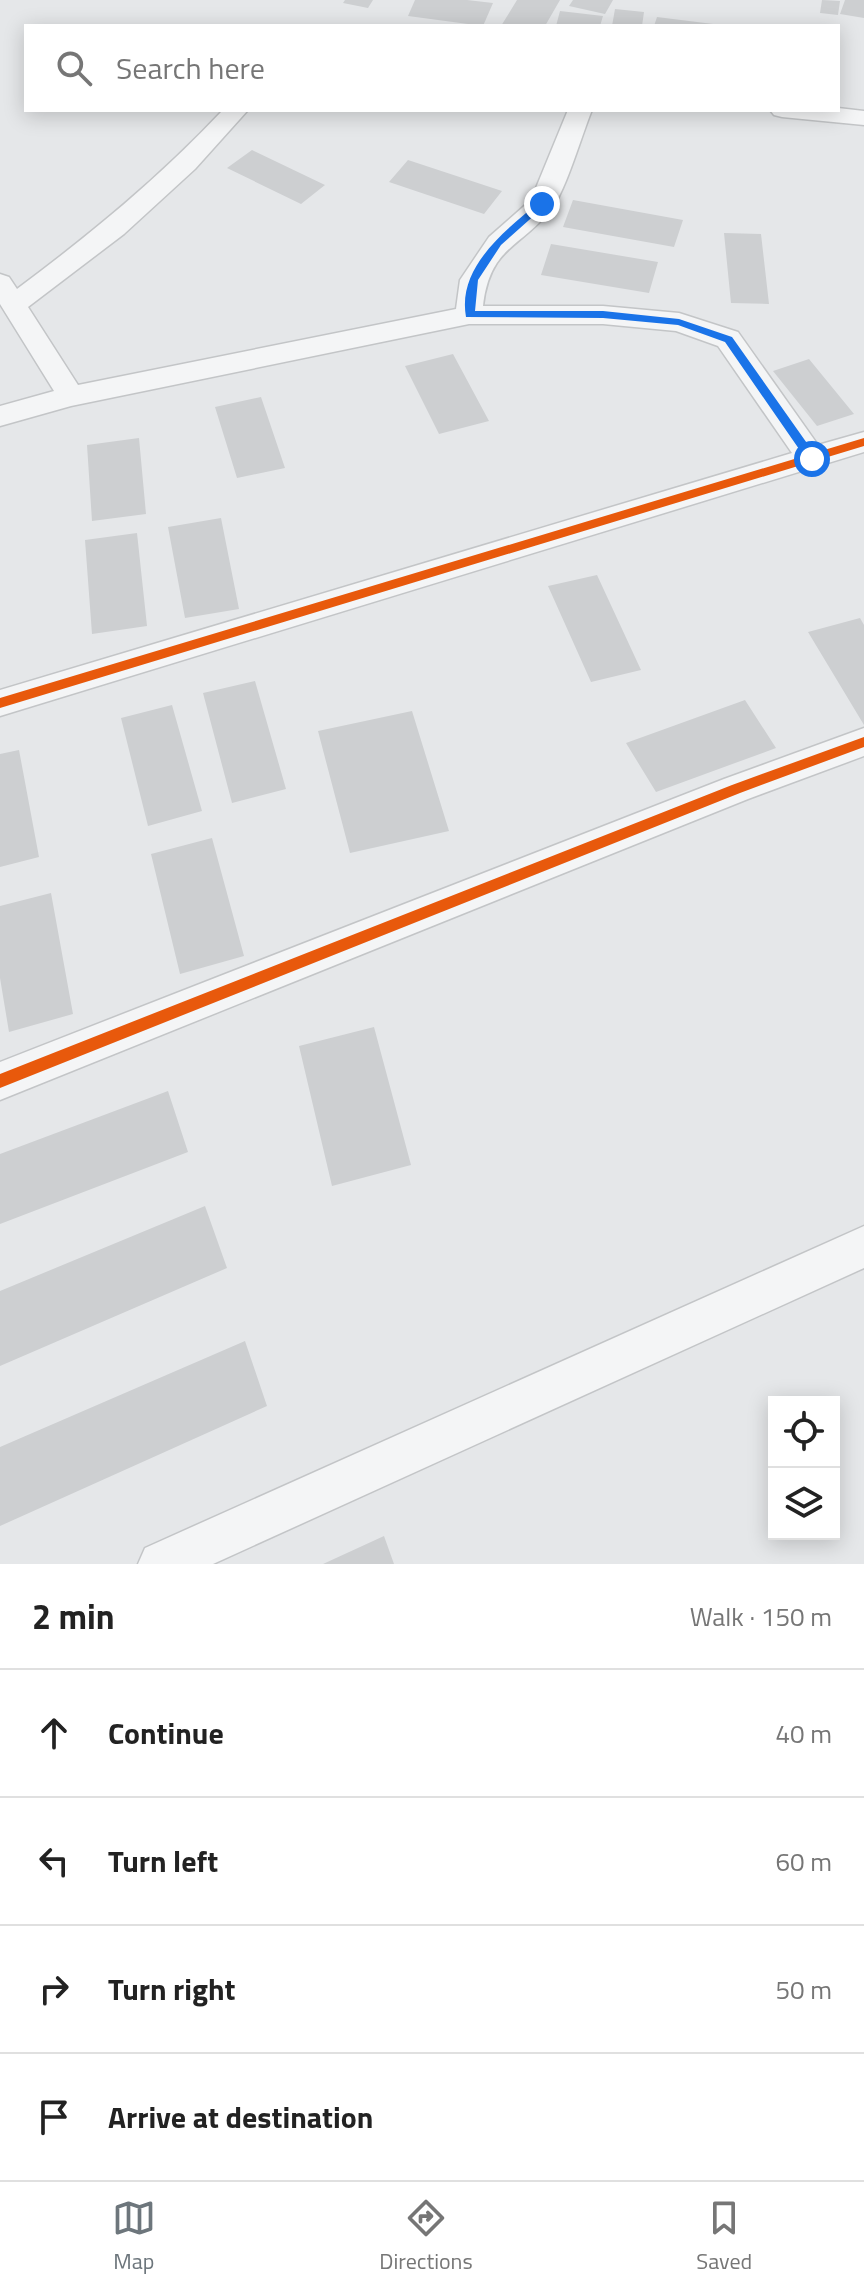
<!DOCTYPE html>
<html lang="en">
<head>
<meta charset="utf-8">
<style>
	:root { --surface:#fff; --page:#f2f2f2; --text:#222; --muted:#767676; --line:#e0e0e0; --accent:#6d767c }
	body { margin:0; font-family:"Titillium Web",sans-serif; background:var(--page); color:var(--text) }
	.controls { position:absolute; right:24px; bottom:24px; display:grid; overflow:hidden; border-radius:0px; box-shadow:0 4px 20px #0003 }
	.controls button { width:72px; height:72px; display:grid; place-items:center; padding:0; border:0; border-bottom:2px solid var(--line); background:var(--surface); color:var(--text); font:40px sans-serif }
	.stop { position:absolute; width:24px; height:24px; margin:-18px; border:6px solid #1a73e8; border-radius:50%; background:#fff }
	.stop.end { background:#1a73e8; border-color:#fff; box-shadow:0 2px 8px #0008 }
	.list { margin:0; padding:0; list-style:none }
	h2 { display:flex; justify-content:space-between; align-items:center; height:104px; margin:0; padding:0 32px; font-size:34px }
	h2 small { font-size:26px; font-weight:400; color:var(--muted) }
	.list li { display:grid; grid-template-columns:52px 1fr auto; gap:24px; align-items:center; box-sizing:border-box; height:128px; padding:0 32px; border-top:2px solid var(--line) }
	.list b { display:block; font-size:30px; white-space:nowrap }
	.list em { font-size:26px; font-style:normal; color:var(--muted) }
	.icon { flex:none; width:44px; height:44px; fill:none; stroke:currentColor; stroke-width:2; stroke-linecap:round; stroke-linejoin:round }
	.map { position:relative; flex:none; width:864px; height:1564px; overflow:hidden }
	.search { position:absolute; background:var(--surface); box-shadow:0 4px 20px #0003; left:24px; right:24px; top:24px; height:88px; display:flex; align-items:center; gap:20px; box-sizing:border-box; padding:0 28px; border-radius:0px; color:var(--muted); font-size:30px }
	.sheet { height:616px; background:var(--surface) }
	nav { display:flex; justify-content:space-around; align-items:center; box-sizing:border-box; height:112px; border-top:2px solid var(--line); background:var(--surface); font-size:22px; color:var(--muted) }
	nav a { display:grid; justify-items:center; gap:4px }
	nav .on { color:var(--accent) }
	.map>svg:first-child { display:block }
	.building { fill:#cdcfd1 }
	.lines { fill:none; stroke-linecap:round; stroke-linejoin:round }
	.street-casing { stroke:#c3c5c7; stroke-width:3 }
	.street { fill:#f4f5f6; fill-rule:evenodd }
	.cycleway-casing { stroke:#f3f6f8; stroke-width:5 }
	.cycleway { fill:#e8590c; fill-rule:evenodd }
	.route { fill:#1a73e8 }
</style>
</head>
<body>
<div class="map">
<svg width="864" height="1564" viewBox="0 0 864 1564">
	<rect width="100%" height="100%" fill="#e5e7e9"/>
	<path class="building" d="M345,0H373L368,8L343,3Z
		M415,0H467L493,3L483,26L408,16Z
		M517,0H560L545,26H501Z
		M573,0H613L605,14L569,6Z
		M822,0L840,1L838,15L820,13Z
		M845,0H864V18L840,14Z
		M615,9L644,12L642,26H612Z
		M560,11L603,16L600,26H556Z
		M657,17L713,24V26H654Z
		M252,150L325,185L301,204L227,168Z
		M408,160L502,191L484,214L389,182Z
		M573,200L683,220L674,247L563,227Z
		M724,233L761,234L769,304L731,303Z
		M551,244L658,262L649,293L541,275Z
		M453,354L489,421L439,434L405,366Z
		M809,359L854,414L817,426L773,371Z
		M261,397L285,468L237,478L215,407Z
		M139,438L146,514L92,521L87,445Z
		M221,518L239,609L185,618L168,527Z
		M137,533L147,626L92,634L85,540Z
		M597,575L641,670L591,682L548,586Z
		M860,618L864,625V725L808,632Z
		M255,681L286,789L232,803L203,693Z
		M745,700L776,748L656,792L626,743Z
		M172,705L202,811L148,826L121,718Z
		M412,711L449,831L350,853L318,731Z
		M19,750L39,857L0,867V754Z
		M212,838L244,956L180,974L151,854Z
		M51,893L73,1014L9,1032L0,978V906Z
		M374,1027L411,1165L332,1186L299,1046Z
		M168,1091L188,1152L0,1224V1154Z
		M205,1206L227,1268L0,1366V1291Z
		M245,1341L267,1406L0,1526V1447Z
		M384,1536L394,1564H323Z"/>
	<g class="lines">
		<g class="street-casing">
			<path id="street" d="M838,108L864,111V125L782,117L774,115L770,110Z
				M223,110H248L195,169L124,234L28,307L78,385L456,309L460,280L489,237L531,200L568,110H592C582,134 566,190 552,208C522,248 490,245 483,306H603L679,313L738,332L818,445L864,432V452L0,716V690L792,453L718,346L676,331L603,324H469L71,406L0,426V406L54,391L0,304V274L9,277L17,289C92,233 159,178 223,110Z
				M864,728V756L748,799L0,1100V1062L724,779Z
				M864,1226V1268L213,1564H138L145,1548Z"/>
		</g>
		<use href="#street" class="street"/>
		<g class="cycleway-casing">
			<path id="cycleway" d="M864,438V446L0,708V698Z
				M864,737V747L740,793L0,1088V1074L732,785Z"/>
		</g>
		<use href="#cycleway" class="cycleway"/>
	</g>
	<path class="route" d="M539,202L547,204L501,245L478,280L475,311H603L679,319L732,337L816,456V462H808L725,342L678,325L603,318L466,317C457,267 505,231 539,202Z"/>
</svg>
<div class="controls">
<button><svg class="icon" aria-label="locate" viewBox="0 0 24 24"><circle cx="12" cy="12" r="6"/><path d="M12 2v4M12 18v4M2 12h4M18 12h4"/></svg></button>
<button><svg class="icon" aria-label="layers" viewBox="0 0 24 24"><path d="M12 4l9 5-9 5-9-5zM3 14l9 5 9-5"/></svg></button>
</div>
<div class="stop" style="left:812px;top:459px"></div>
<div class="stop end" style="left:542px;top:204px"></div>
<div class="search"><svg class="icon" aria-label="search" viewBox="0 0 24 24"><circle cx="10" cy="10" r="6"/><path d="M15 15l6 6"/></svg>Search here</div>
</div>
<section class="sheet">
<h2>2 min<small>Walk · 150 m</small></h2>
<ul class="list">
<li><svg class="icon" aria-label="ahead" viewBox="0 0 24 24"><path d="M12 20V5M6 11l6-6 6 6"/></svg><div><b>Continue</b></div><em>40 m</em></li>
<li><svg class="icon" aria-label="left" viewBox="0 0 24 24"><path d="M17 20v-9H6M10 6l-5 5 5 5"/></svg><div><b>Turn left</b></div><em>60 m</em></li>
<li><svg class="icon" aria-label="right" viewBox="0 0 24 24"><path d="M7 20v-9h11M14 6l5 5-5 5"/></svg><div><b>Turn right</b></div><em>50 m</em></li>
<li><svg class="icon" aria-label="arrive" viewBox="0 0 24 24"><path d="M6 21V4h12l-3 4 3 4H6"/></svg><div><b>Arrive at destination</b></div></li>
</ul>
</section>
<nav>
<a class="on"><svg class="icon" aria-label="map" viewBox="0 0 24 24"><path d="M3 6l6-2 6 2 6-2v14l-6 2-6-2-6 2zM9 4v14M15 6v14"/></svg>Map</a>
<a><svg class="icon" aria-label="directions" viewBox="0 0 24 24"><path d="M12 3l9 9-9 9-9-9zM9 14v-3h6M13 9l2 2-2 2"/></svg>Directions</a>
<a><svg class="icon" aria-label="saved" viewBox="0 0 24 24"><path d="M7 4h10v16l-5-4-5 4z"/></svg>Saved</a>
</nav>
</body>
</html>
